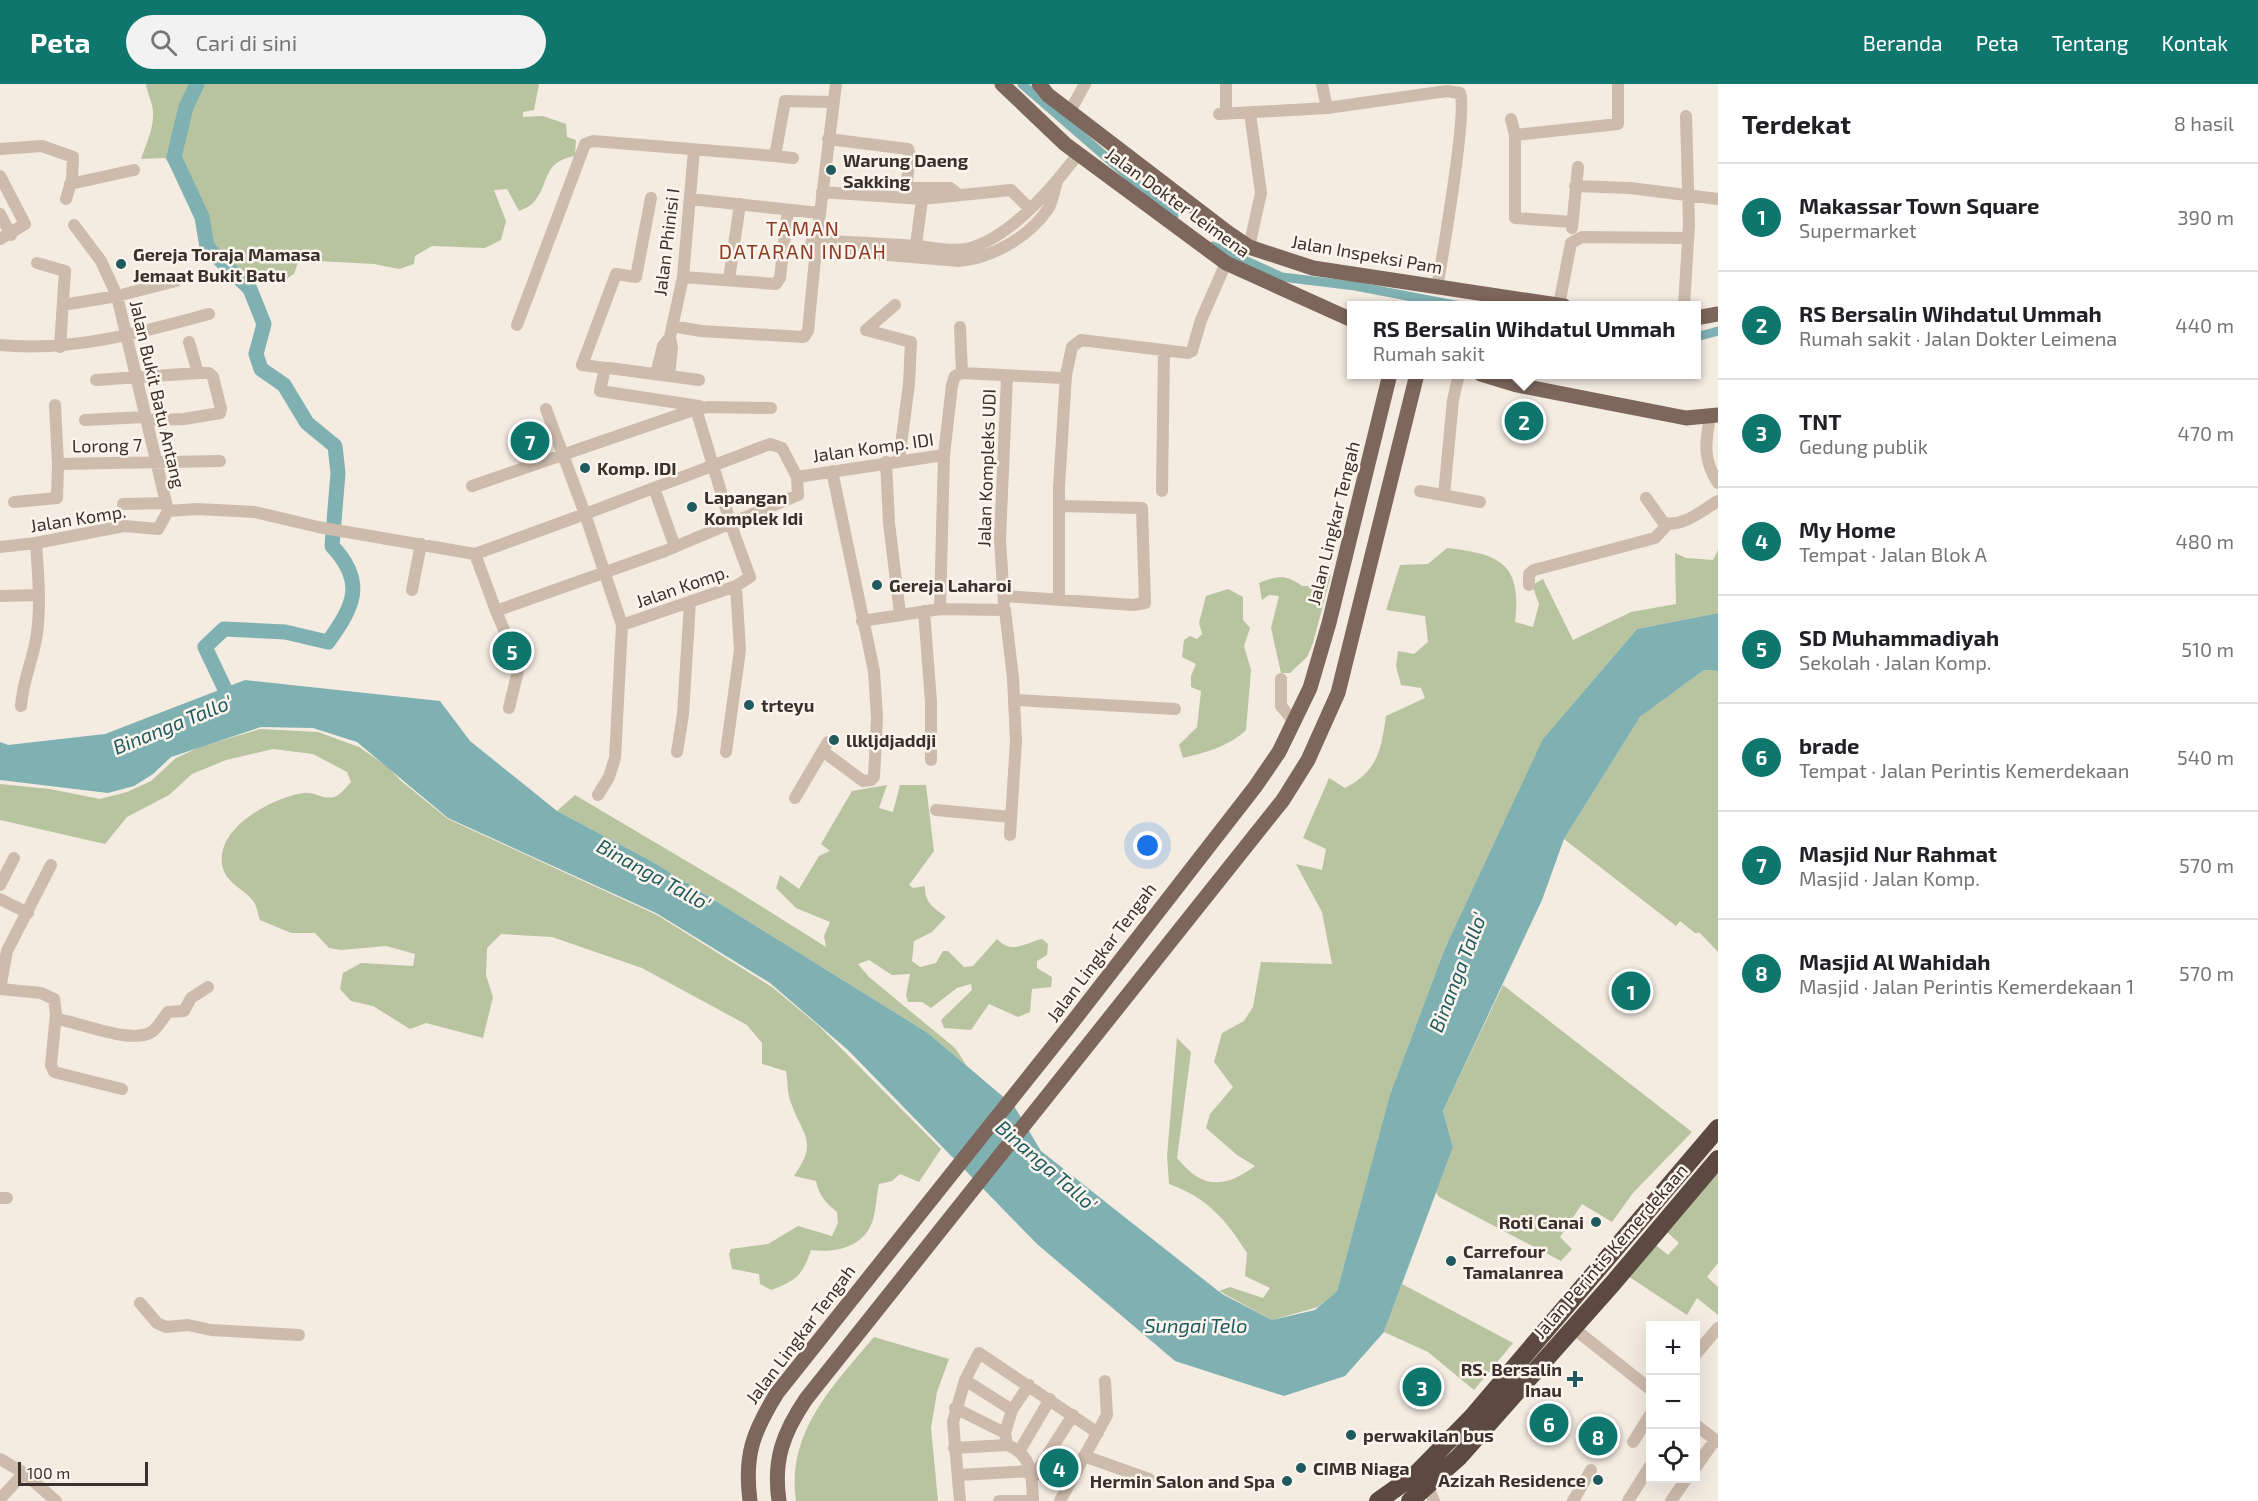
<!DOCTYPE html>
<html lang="id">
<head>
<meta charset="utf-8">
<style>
	:root { --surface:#fff; --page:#f2f2f2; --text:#202124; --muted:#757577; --line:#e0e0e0; --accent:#0f766e }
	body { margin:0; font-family:"Exo 2",sans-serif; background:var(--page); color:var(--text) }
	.controls { position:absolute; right:18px; bottom:18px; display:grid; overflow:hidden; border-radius:0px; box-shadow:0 6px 24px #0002 }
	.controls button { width:54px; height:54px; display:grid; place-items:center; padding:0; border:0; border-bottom:2px solid var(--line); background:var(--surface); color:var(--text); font:30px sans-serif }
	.scale { position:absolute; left:18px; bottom:15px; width:130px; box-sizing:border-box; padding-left:6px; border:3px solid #3b302b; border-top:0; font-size:16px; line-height:21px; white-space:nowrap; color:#3b302b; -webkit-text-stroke:4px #fbf5ee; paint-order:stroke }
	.you { position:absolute; left:1148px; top:762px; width:21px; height:21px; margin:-15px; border:4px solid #fff; border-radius:50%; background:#1a73e8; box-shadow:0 0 0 9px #1a73e833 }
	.badge { display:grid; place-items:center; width:39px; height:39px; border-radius:50%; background:var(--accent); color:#fff; font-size:20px; font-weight:700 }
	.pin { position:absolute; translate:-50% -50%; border:3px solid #fff; box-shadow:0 2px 6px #0006 }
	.popup { position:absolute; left:1347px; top:217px; width:354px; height:78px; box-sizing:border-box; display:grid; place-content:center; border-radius:0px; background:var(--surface); filter:drop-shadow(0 2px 4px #0005); font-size:20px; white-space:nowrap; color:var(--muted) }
	.popup b { font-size:22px; color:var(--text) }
	.popup::after { content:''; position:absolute; left:50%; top:100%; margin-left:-12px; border:12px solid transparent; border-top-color:var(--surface) }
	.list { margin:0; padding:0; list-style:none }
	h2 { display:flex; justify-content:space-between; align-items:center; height:78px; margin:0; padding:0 24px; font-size:26px }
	h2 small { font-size:20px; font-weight:400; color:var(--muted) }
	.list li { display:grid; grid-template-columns:39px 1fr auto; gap:18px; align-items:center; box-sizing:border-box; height:108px; padding:0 24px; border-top:2px solid var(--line) }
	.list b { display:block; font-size:22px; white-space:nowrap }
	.list p { margin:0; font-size:20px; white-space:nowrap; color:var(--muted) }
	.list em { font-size:20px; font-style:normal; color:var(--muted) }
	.icon { flex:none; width:33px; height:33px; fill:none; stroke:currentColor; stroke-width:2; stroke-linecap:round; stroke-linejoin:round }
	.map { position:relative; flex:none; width:1718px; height:1417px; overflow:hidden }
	header { display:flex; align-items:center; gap:36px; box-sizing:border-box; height:84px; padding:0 30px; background:var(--accent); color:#fff }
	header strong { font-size:28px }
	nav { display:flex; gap:33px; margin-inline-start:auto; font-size:21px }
	.search { width:420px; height:54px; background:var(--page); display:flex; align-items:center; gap:15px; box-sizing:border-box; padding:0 21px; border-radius:33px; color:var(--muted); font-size:22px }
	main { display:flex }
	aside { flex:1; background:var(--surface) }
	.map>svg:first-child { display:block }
	.green { fill:#b8c4a0 }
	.water { fill:#7fb0b2 }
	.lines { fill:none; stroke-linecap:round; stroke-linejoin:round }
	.canal { stroke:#7fb0b2; stroke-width:9 }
	.river { stroke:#7fb0b2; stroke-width:15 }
	.minor { stroke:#cdbbac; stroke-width:12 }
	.major { stroke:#7d675c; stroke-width:15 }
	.highway { stroke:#5c4a42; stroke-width:18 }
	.poi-dot { fill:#1f5a5e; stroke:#fbf5ee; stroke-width:2 }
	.labels { text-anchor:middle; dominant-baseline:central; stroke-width:5; stroke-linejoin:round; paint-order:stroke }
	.poi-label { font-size:18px; font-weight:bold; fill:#3b302b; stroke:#fbf5ee; text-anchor:start }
	.street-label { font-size:18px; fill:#3b302b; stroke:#fbf5ee }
	.neighbourhood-label { font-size:20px; letter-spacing:1.5px; fill:#8c3b22; stroke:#fbf5ee }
	.water-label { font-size:20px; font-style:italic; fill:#1f5a5e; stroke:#fbf5ee }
</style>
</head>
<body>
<header>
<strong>Peta</strong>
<div class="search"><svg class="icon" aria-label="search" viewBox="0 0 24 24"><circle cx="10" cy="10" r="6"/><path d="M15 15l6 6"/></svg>Cari di sini</div>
<nav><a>Beranda</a><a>Peta</a><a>Tentang</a><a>Kontak</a></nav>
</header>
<main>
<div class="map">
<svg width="1718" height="1417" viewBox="0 0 1718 1417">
	<rect width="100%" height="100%" fill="#f4ebe1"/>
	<path class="green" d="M146,0H539L534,26L523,28V33L543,32L566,40L567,53L576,56L575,72C540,78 551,101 532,120C529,123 523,125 519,127L507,105L494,106L506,137L501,156L485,164L432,162L415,172L414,180L399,185L374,180L299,176L294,190L280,199L249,192L211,160L205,130L165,74L141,75C146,60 154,44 153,28C153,20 147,9 146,0Z
		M1447,464C1500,470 1522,479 1515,538L1533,543L1539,520L1532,501L1543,495L1573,556L1631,528L1676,520L1675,469L1686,474L1713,476L1718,466V529L1637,545L1545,653L1445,864L1391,1009L1337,1207L1318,1223L1272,1236L1219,1207L1230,1203L1263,1214L1270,1204L1245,1192L1247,1169C1226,1136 1208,1114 1169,1100L1167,1072L1177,954L1191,968L1177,1074C1202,1105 1224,1105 1255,1082L1237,1071L1206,1044L1210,1030L1233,1003L1214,978L1222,949L1244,937L1253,923L1261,878L1332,880L1322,828L1296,780L1322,786L1326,765L1303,754L1329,694L1345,704C1378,687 1381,666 1386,632L1425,614L1421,604L1401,601L1396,582L1398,567L1414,570L1428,558L1425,532L1386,526L1400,481L1428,480Z
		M1331,491L1313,559L1307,573L1290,589H1281L1271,544L1279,512L1269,511L1262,516L1259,499C1277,492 1286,490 1302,502H1314Z
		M1228,505L1243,513V536L1250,544L1244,562L1251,586L1246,646C1230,662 1204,669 1183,674L1179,661L1197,643L1201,607L1191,603V592L1196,580L1182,573L1184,556L1190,552L1197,555L1202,550L1199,539L1206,512Z
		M1704,586L1718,587V868L1700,849H1695L1680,837L1676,842L1564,755L1640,633Z
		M260,645L318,648L359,663L388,683L400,696L448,735L657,831L772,903L819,942L941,1065L919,1098L900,1090L892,1097L879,1100C876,1113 876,1130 871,1141C861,1164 833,1169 811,1166C802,1192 797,1196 771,1206L760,1200L759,1190L732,1185L729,1170L731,1165L768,1160L798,1142L832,1152L838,1139L837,1128C826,1119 819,1112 816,1097L794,1092C818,1057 804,1054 791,1019C787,1010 788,997 786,987L762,980V959L747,941L642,884L552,853L501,850L487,864L486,891L493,913L483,954L426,939L410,945L373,922L351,917L340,905L343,889L361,879L413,882L415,870L386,862L341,866L329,864L315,849H291L260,836C258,831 257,823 254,818C244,804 225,800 222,780C217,742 273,714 303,709C313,707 324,716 334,713C342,710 346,703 351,698L347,688L313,670L273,665L226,676L192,690L169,711L127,733L105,760L0,736V700L50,705L100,715L127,708L151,697L176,674L200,663Z
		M887,701L879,724L893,728L900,701H926L934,767L909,801L913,804L925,802C924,818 933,824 946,833L932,848L914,857L912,877L920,883L936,879L943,867H948L964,883L973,882L997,855C1012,871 1024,859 1042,855L1048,860L1047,871L1037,877V884L1052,893L1051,903L1032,905L1030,928L1018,933L989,920L971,946L944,944L941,936L972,906L971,900L957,904L931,924L922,918H908L906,911L910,890L892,891L869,876L858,880L869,893L955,964L967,982L928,949L653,778L557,727L575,711L732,804L826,863L824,852L830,838L796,824L776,804L780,791L799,805L819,772L830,767L821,760L852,707Z
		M1503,901L1692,1048L1633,1109L1612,1138L1582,1120L1560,1153L1572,1165L1561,1177L1439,1113L1436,1108L1453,1063L1443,1027Z
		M1718,1087V1179L1707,1193L1718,1203V1231L1697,1214L1687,1231L1628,1192L1653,1159L1668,1171L1679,1159L1667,1148Z
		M1402,1200L1513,1259L1474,1306L1428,1268L1384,1248Z
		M874,1253L949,1275L937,1308L931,1344L938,1417H796C786,1348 833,1302 874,1253Z"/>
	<path class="water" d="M1718,529V587L1704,586L1640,633L1564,755L1542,816L1443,1027L1453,1063L1384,1248L1345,1292L1284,1312L1175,1277L1037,1160L848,966L770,899L656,829L448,734L357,658L313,644L261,643L171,673L153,690L134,702L108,709L0,696V658L8,661L105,650L245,596L440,617L470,657L557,727L653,778L928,949L1014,1022L1041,1067L1222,1210L1272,1236L1315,1226L1337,1207L1390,1011L1445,864L1543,655L1637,545Z"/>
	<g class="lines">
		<path class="canal" d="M1022,0L1174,132
			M1213,162L1282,193L1355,202L1460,222
			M1696,253L1718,247"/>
		<path class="river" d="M197,0L186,23L174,73L202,133L207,163L250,205L264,240L256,270L261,285L284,301L307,339L335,362L338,389L332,462C366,498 354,522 328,558L285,548L224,545L205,563L233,622"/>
		<path class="minor" d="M1322,0L1327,24
			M1070,27L1085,0
			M1226,29V0
			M1219,30L1327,24L1447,7L1460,9C1468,27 1442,174 1437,204
			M1511,35L1515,51V134L1572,138
			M1515,51L1618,40V0
			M828,55L908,65L910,71L905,114
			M0,65L42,62L73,73L72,95L66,115
			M775,72L793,74
			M0,92L25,140L0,155
			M70,100L134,86
			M1575,102L1630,104L1718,115
			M905,104H950L959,111
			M822,108L922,115L1011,106L1030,125
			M651,114L636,193L616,190L582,281L605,284L600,307L699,322
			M690,115L819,129
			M0,130L11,151
			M74,141L101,177L117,212L168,427
			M1572,144L1578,83
			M817,154L836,0
			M825,157C855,158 886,160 916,162C932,163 951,168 966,165C1010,155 1053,103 1079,69
			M1249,163L1261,109L1250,29
			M820,164L821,156L817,154L812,155L811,162L816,165L959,177C992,174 1029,153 1048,125C1053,117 1054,106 1057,98
			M915,169L922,115
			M37,179L65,187L60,263
			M683,193L776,200L780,194L788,126
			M729,195L740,120
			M63,221L117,212L176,197
			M895,221L866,246L911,258L909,300L899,376
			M1559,221L1571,159L1582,153L1688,154
			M1684,222L1689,140L1686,32
			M517,241L585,60L593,57L775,72L785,17L832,18
			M672,242L701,247L804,253L808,247L816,165
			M960,243L962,289
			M0,261C72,268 140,249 209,230
			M609,284L699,296
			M656,290L663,262L670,253
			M669,292L672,264L670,253L683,193L694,66
			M96,296L198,289L189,258
			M55,321L58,380
			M696,325L708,323L771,324
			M1710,333C1705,359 1703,376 1718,399
			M85,336L145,333
			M146,336L184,335L220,329L221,325L213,293L209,289H198
			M886,378L889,439L900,530
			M797,393L944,371
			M654,404L675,463
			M1162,407L1164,267
			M1420,407L1480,418
			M1444,411L1453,316L1459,290
			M1646,414L1663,438C1681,445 1703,426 1718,417
			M14,418L57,414L58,380L220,377
			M123,420L166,419
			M0,463L36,459L124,442L158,445L168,427L197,425L255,428L318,443L475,470L585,430L622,541L736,502L750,493L731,441L696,325L472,402
			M475,470L496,527L665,467L798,411L797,393L782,364L770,360L585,430L546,325
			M1529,501V490L1534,486L1655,454L1668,440
			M412,506L421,460
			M0,512L39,511
			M1004,512L1133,521L1145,519L1142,424L1059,422
			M1059,514V403L1066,291
			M1004,520L1000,455L1007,293
			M940,525L944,371L952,301L955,292L962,289L1063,294L1066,291L1072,263L1081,256L1188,269L1192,267L1201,236L1226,179
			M496,527L507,553L523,566L509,624
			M924,527L931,618V676
			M862,537L940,525L1005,526L1013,594L1016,657L1010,751
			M1281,595V622L1295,639
			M1014,616L1175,625
			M21,622C23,594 34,574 37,549C41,519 38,489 36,459
			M677,668L683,630L690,518
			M726,668L740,566L736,502
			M824,668L863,697L871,696L874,693L877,634L874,587L832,387
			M598,711L609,693L615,674L622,541
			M795,714L828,658
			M936,726L1011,733
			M0,801L14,774
			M0,815L28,829
			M0,905L41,909L54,915L56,930L51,981L54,988L122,1005
			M0,905L7,867L51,781
			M56,935C81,938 132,962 153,947C159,942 163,934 168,928L184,927L191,914L208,903
			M0,1114H7
			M140,1219L157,1239L166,1243L188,1241L211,1246L299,1251
			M1572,1243L1650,1305
			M1696,1270L1718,1244
			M965,1296L1012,1326
			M955,1324L1005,1349L1007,1361C1033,1371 1032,1392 1033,1417
			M1696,1341L1718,1358
			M1005,1349L1012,1326L1029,1301
			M1633,1358L1650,1331
			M954,1364L1007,1361
			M1020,1366L1050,1315
			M1084,1372L1149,1395
			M0,1375L24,1389L0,1415
			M1696,1383L1715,1356
			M24,1389L56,1417
			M958,1391L1030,1387
			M1032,1395L1073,1331
			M1428,1403L1434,1417
			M960,1417L953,1338L965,1296L979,1269L1098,1349
			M999,1417H1033
			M1060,1417L1107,1331L1105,1297
			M1573,1417L1591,1386
			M1628,1417L1650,1382
			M1671,1417L1687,1394"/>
		<path class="major" d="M1002,0L1065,60L1226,179L1352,236
			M1039,0L1048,11L1227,148L1249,163L1313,184L1564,222
			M1696,234L1718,230
			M1481,290L1517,301L1686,334L1718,331
			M750,1417C744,1371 753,1348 777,1309L1071,940L1255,703L1279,668L1310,604L1329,539L1390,290
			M779,1417C773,1376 783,1349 806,1315L1283,716L1308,676L1338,609L1417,290"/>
		<path class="highway" d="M1378,1417L1416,1390L1472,1333L1718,1044
			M1410,1417L1459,1373L1614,1198L1718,1075"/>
	</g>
	<g class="poi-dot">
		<circle cx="831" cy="86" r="6"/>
		<circle cx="121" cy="180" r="6"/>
		<circle cx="585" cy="384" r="6"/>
		<circle cx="692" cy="423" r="6"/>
		<circle cx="877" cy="501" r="6"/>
		<circle cx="749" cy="621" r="6"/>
		<circle cx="834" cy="656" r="6"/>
		<circle cx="1596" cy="1138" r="6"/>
		<circle cx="1451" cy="1177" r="6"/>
		<path d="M1572 1286h6v6h6v6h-6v6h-6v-6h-6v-6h6z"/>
		<circle cx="1351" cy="1351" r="6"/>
		<circle cx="1301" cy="1384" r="6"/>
		<circle cx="1598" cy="1396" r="6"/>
		<circle cx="1287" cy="1397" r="6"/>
	</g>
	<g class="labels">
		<g class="poi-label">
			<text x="843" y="76">Warung Daeng<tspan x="843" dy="21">Sakking</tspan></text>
			<text x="133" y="170">Gereja Toraja Mamasa<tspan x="133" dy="21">Jemaat Bukit Batu</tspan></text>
			<text x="597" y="384">Komp. IDI</text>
			<text x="704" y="413">Lapangan<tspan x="704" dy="21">Komplek Idi</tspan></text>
			<text x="889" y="501">Gereja Laharoi</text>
			<text x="761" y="621">trteyu</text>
			<text x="846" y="656">llkljdjaddji</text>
			<text x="1584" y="1138" text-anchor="end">Roti Canai</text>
			<text x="1463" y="1167">Carrefour<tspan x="1463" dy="21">Tamalanrea</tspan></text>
			<text x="1562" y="1285" text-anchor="end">RS. Bersalin<tspan x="1562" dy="21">Inau</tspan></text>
			<text x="1363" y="1351">perwakilan bus</text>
			<text x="1313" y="1384">CIMB Niaga</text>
			<text x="1586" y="1396" text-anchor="end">Azizah Residence</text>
			<text x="1275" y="1397" text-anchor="end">Hermin Salon and Spa</text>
		</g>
		<g class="street-label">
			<text transform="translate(1178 118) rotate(36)">Jalan Dokter Leimena</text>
			<text transform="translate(666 158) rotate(-83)">Jalan Phinisi I</text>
			<text transform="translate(1367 170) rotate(10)">Jalan Inspeksi Pam</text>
			<text transform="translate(158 310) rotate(77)">Jalan Bukit Batu Antang</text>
			<text transform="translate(107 361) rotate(-1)">Lorong 7</text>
			<text transform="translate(873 363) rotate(-8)">Jalan Komp. IDI</text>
			<text transform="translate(986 384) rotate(-88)">Jalan Kompleks UDI</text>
			<text transform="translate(78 434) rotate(-9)">Jalan Komp.</text>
			<text transform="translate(1333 439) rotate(-76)">Jalan Lingkar Tengah</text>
			<text transform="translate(682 502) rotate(-19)">Jalan Komp.</text>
			<text transform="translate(1101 868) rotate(-53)">Jalan Lingkar Tengah</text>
			<text transform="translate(1610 1167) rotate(-49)">Jalan Perintis Kemerdekaan</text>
			<text transform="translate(800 1250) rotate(-53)">Jalan Lingkar Tengah</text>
		</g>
		<g class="neighbourhood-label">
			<text x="803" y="144">TAMAN<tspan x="803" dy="23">DATARAN INDAH</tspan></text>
		</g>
		<g class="water-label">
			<text transform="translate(172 640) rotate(-22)">Binanga Tallo'</text>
			<text transform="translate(654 790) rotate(29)">Binanga Tallo'</text>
			<text transform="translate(1457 888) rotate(-69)">Binanga Tallo'</text>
			<text transform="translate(1047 1081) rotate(41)">Binanga Tallo'</text>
			<text x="1196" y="1241">Sungai Telo</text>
		</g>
	</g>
</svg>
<div class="controls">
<button>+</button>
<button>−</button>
<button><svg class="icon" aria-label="locate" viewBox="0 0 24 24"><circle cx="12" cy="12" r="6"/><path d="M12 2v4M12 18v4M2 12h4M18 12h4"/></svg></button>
</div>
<div class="scale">100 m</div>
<div class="you"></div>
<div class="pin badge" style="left:1631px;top:907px">1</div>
<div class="pin badge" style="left:1524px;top:337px">2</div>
<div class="popup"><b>RS Bersalin Wihdatul Ummah</b>Rumah sakit</div>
<div class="pin badge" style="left:1422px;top:1303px">3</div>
<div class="pin badge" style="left:1059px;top:1384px">4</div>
<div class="pin badge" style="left:512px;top:567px">5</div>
<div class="pin badge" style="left:1549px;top:1339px">6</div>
<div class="pin badge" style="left:530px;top:357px">7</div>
<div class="pin badge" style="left:1598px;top:1352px">8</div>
</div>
<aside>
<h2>Terdekat<small>8 hasil</small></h2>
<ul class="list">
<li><span class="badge">1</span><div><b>Makassar Town Square</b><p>Supermarket</p></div><em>390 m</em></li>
<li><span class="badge">2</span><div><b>RS Bersalin Wihdatul Ummah</b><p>Rumah sakit · Jalan Dokter Leimena</p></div><em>440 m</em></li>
<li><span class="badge">3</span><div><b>TNT</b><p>Gedung publik</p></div><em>470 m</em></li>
<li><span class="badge">4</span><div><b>My Home</b><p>Tempat · Jalan Blok A</p></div><em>480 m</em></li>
<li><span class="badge">5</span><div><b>SD Muhammadiyah</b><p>Sekolah · Jalan Komp.</p></div><em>510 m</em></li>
<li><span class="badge">6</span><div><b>brade</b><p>Tempat · Jalan Perintis Kemerdekaan</p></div><em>540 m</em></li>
<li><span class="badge">7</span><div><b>Masjid Nur Rahmat</b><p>Masjid · Jalan Komp.</p></div><em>570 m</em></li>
<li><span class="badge">8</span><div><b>Masjid Al Wahidah</b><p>Masjid · Jalan Perintis Kemerdekaan 1</p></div><em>570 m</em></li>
</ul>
</aside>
</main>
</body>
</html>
